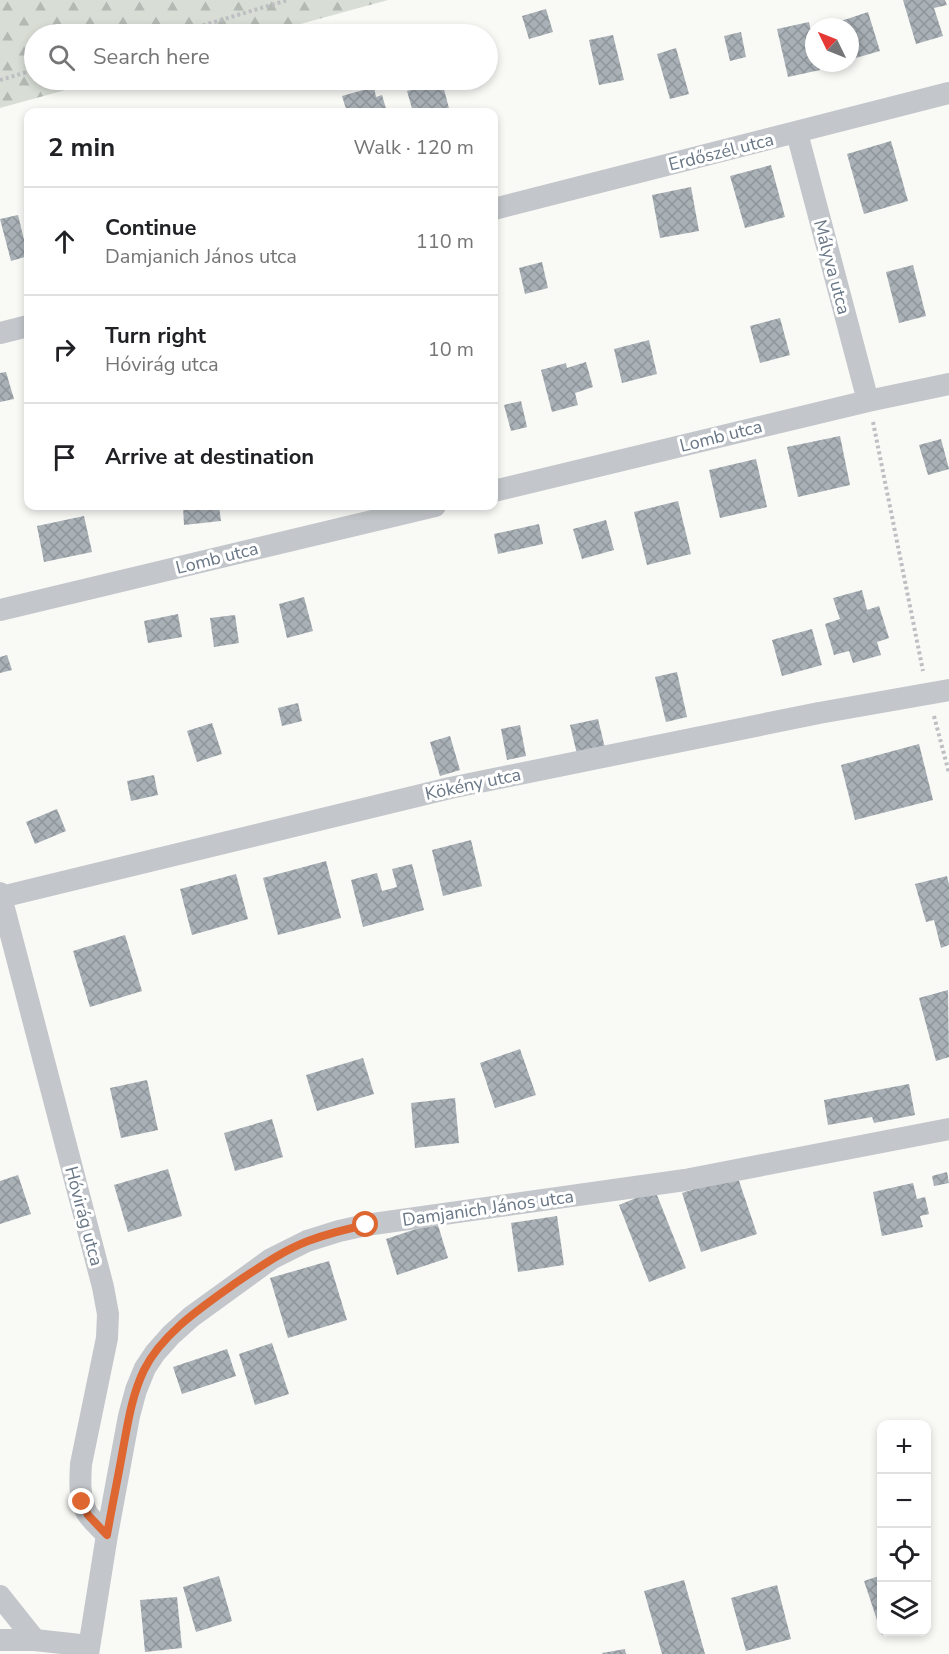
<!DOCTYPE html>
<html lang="en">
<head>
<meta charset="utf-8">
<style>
	:root { --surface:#fff; --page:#f2f2f2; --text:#202124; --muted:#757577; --line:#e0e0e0 }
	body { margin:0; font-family:"Nunito Sans",sans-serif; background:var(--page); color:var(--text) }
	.controls { position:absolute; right:18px; bottom:18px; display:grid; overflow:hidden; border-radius:12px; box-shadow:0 3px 9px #0003 }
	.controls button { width:54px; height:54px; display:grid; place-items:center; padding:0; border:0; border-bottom:2px solid var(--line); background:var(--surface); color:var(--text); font:30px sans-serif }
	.compass { position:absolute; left:805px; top:18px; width:54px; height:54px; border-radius:50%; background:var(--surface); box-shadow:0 3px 9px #0003; rotate:313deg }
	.stop { position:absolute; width:18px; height:18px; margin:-14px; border:4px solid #de6631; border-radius:50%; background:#fff }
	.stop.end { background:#de6631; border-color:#fff; box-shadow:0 2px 6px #0008 }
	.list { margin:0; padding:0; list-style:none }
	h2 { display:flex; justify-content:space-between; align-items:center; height:78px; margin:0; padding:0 24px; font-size:26px }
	h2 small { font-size:20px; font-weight:400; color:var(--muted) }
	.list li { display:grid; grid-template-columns:39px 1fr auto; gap:18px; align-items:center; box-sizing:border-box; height:108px; padding:0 24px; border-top:2px solid var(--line) }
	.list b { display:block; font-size:22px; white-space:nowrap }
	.list p { margin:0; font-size:20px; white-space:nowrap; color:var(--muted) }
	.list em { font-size:20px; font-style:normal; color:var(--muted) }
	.icon { flex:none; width:33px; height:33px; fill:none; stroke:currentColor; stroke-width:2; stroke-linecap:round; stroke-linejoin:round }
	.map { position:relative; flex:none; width:949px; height:1654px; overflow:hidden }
	.search { position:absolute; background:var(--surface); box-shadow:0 3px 9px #0003; left:24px; top:24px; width:474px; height:66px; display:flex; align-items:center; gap:15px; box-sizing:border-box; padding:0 21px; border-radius:33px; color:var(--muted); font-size:22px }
	.panel { position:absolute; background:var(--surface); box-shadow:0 3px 9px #0003; left:24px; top:108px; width:474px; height:402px; border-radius:12px }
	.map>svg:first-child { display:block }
	.forest { fill:url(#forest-firs) }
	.building { fill:url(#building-cross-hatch) }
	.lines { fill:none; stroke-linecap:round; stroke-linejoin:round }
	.path { stroke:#bdbfc2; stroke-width:4; stroke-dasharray:3 3; stroke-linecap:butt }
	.minor { stroke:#c3c6ca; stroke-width:22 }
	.route { stroke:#de6631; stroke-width:8 }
	.labels { text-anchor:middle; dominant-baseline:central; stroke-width:6; stroke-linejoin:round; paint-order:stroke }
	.street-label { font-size:18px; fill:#697786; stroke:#fff }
</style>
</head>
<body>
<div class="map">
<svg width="949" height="1654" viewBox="0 0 949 1654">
	<defs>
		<pattern id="forest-firs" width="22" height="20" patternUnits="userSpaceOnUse" patternTransform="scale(1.5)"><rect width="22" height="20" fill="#d8ded6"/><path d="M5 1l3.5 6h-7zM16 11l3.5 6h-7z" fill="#b3b9b3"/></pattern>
		<pattern id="building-cross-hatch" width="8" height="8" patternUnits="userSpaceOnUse" patternTransform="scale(1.5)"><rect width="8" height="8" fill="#a9b1b7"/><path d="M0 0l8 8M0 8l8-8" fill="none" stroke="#8e959a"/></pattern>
	</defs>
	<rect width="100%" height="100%" fill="#f9f9f6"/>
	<path class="forest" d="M0,0H388L264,34H34V80H102L0,108Z"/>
	<path class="building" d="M903,0H945L947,5L934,8L943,36L916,44Z
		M546,9L553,32L529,39L522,16Z
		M868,12L880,51L852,59L850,51V27H843L841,21Z
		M809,22L814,45V63H818L820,70L788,77L777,29Z
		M741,32L746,57L730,61L724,36Z
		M613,35L624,80L599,85L589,40Z
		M676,48L689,94L670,99L657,54Z
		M442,82L450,112H413L407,91Z
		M374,87L376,97L382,95L387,112H347L342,96Z
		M891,141L908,201L864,214L847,154Z
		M771,165L785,217L745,228L730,176Z
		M691,187L699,231L660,238L652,195Z
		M18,215L28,256L11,261L0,219Z
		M542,262L548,288L525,294L519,268Z
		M913,265L926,316L899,323L886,272Z
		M780,318L790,355L760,363L750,326Z
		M649,340L657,374L622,383L614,349Z
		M586,362L593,387L575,393L578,405L552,412L541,370L566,363L567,368Z
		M6,372L14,399L0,402V373Z
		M521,401L527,427L511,431L504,405Z
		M840,436L850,485L798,497L787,447Z
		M941,439L949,469L928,475L919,445Z
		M756,459L767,507L720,518L709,470Z
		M678,501L691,554L647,565L634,512Z
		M183,506H219L221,521L184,525Z
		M84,516L92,552L44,562L37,526Z
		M606,520L614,550L582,559L573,529Z
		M539,524L543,544L498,554L494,534Z
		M862,590L867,610L879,606L889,638L877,642L881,655L853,663L849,651L834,655L825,624L840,619L833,598Z
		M304,597L313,631L287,638L279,604Z
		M178,614L182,637L148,643L144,621Z
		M235,615L239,643L214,647L210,618Z
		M812,629L822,665L782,676L772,640Z
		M7,655L12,670L0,673V657Z
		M677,672L687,717L666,722L655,677Z
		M298,703L302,721L282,726L278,708Z
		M598,719L605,748L577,754L570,725Z
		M212,723L222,754L197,762L187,731Z
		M520,725L526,756L507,760L501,729Z
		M450,736L460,770L440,776L430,742Z
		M919,744L933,800L855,820L841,765Z
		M154,775L158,795L131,801L127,781Z
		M57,809L66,831L35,844L26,822Z
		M471,840L482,886L443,896L432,850Z
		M326,861L341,918L278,935L263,878Z
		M412,864L424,910L363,927L351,880L377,873L382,891L397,887L392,869Z
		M236,874L248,919L192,935L180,889Z
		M947,876L949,884V945L941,948L934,920L926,922L915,884Z
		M125,935L142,991L90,1007L73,951Z
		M948,990L949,1057L936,1061L919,998Z
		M520,1049L536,1095L495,1108L480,1063Z
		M363,1058L374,1094L317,1111L306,1075Z
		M147,1080L158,1130L121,1138L110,1088Z
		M909,1084L915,1115L874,1123L872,1117L828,1125L824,1100Z
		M455,1098L459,1143L415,1148L411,1103Z
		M272,1119L283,1157L235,1171L224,1133Z
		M168,1169L182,1216L128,1232L114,1185Z
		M947,1172L949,1183L934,1186L932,1176Z
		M18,1175L31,1214L0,1224V1181Z
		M737,1175L757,1234L701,1252L682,1193Z
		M913,1183L917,1199L925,1197L929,1214L920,1216L923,1227L882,1236L873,1192Z
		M655,1190L686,1268L649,1282L619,1205Z
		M557,1216L564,1265L518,1272L511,1223Z
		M437,1222L448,1258L397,1275L386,1239Z
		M329,1261L347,1320L288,1338L270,1278Z
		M272,1343L289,1394L255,1405L239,1354Z
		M227,1349L236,1376L182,1394L173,1367Z
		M882,1575V1632H892L882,1635L864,1581Z
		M219,1576L232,1621L196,1632L183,1587Z
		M684,1580L705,1654H662L644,1591Z
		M777,1585L791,1639L746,1651L731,1598Z
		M177,1597L182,1648L145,1652L140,1600Z
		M625,1649L626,1654H603L602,1653Z"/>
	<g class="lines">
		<path class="path" d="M174,34L288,0
			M0,80L34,70
			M873,422L923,671
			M934,716L949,773"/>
		<path class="minor" d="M797,133L868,401
			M494,209L949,93
			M0,333L28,326
			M494,491L868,401L949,384
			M0,610L435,506
			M0,893L103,1287L108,1314L107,1338L81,1464C80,1480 79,1498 87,1513C92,1521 101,1528 107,1535
			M1,897L450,788L819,713L949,690
			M0,1596L35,1640
			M0,1640H35L89,1646
			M88,1654L107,1535L129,1416L136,1390L145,1368L155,1353L171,1335L191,1317L271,1259L307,1241L339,1231L366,1225L685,1180L949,1129"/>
	</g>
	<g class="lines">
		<path class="route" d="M82,1502L88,1515L107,1535C112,1506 118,1478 123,1449C128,1422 132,1395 144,1370C163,1332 204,1306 237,1282C260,1267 282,1251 308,1241C327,1234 346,1229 366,1225"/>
	</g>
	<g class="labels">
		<g class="street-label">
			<text transform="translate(721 152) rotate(-14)">Erdőszél utca</text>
			<text transform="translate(832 267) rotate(75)">Mályva utca</text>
			<text transform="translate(721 436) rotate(-14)">Lomb utca</text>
			<text transform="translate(217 558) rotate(-14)">Lomb utca</text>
			<text transform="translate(473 784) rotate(-12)">Kökény utca</text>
			<text transform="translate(488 1208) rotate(-8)">Damjanich János utca</text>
			<text transform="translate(84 1216) rotate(75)">Hóvirág utca</text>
		</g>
	</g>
</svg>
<div class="controls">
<button>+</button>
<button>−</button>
<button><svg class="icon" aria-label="locate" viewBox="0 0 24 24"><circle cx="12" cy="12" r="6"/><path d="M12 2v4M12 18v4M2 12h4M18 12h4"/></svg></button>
<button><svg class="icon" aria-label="layers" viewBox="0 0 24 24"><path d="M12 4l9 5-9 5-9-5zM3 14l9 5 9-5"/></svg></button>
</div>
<svg class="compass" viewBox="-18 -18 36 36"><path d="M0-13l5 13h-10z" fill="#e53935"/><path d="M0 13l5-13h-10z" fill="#757577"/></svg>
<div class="stop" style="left:366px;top:1225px"></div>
<div class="stop end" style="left:82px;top:1502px"></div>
<div class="search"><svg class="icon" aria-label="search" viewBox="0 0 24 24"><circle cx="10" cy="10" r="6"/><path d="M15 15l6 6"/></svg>Search here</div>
<section class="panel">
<h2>2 min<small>Walk · 120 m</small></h2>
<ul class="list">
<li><svg class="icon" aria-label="ahead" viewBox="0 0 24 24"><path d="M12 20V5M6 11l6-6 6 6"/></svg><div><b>Continue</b><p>Damjanich János utca</p></div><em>110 m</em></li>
<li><svg class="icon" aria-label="right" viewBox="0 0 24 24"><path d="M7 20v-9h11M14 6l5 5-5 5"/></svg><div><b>Turn right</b><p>Hóvirág utca</p></div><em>10 m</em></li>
<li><svg class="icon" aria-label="arrive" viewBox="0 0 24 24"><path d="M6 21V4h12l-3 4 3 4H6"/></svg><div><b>Arrive at destination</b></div></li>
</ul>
</section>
</div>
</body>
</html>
